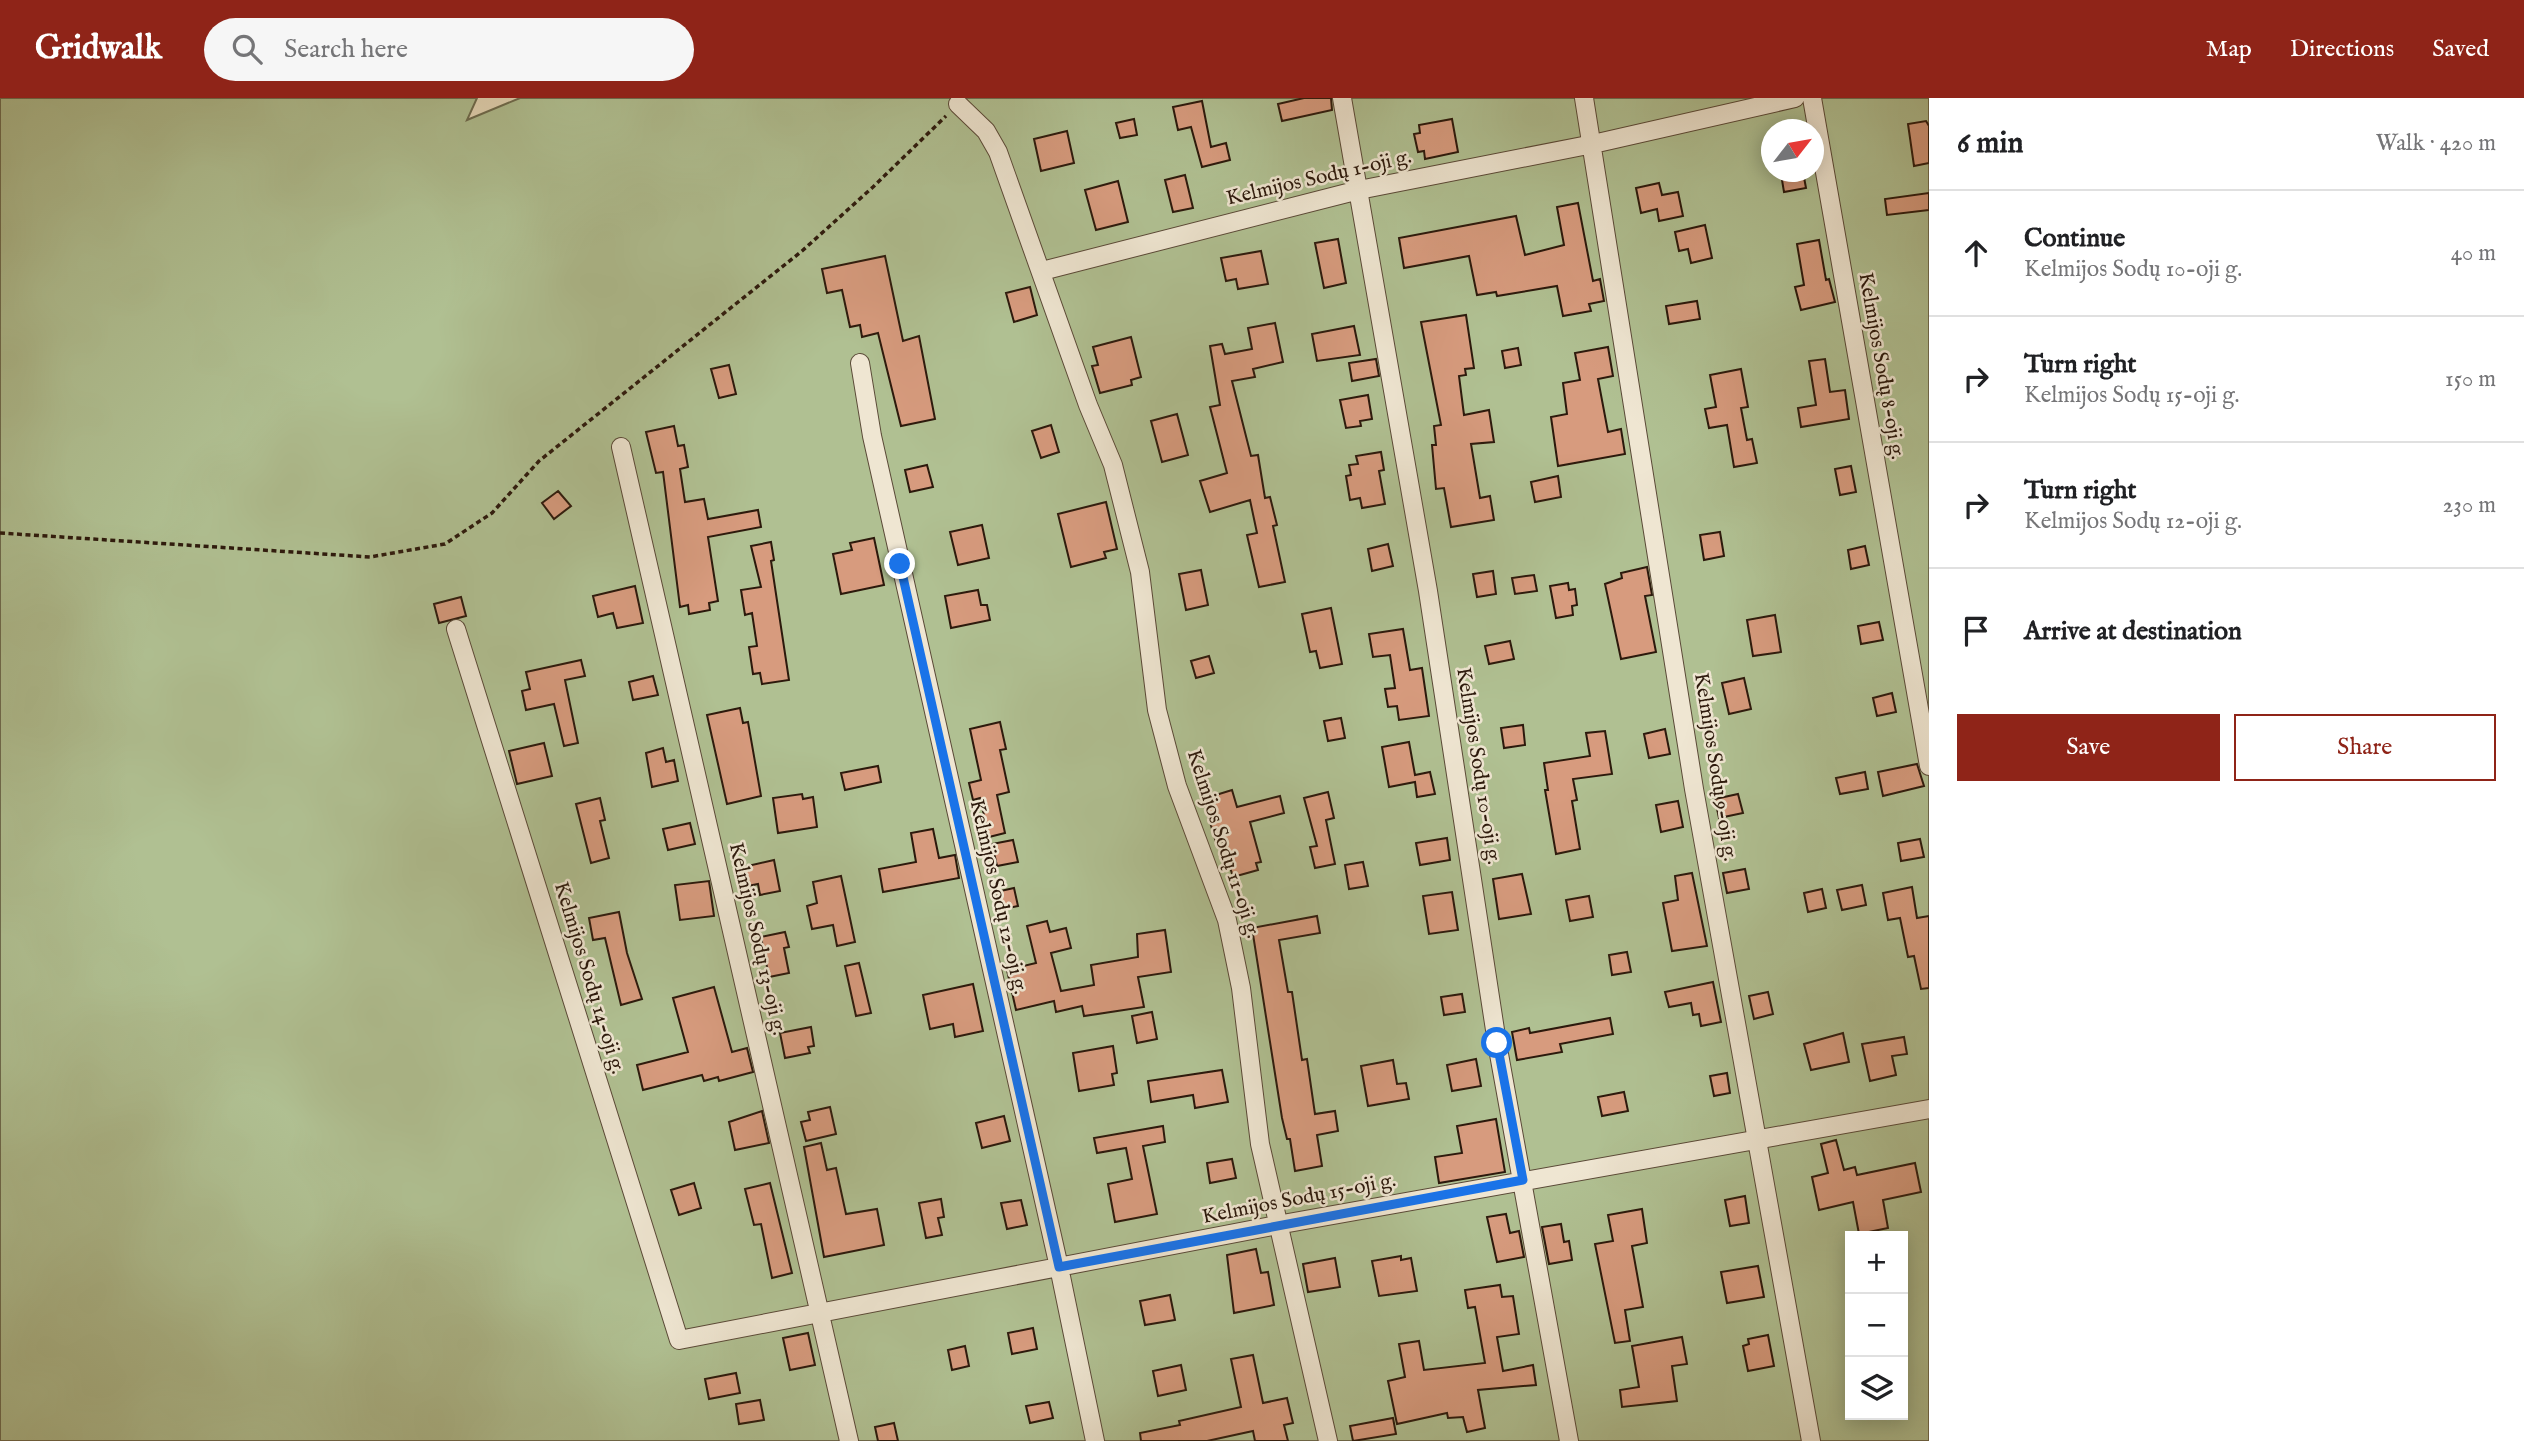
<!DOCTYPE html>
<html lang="en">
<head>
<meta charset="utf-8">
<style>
	:root { --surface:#fff; --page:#f6f6f6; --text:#202124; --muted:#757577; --line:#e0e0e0; --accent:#8f2418 }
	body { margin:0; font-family:"IM FELL English",serif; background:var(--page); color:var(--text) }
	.controls { position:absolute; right:21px; bottom:21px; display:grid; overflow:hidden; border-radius:0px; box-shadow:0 4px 18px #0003 }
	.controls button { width:63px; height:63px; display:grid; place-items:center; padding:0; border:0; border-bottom:2px solid var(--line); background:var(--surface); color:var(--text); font:35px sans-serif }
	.compass { position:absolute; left:1761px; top:21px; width:63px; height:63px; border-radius:50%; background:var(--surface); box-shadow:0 4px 18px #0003; rotate:59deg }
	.stop { position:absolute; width:21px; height:21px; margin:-16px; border:5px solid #1a73e8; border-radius:50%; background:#fff }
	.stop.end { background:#1a73e8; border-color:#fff; box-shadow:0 2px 7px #0008 }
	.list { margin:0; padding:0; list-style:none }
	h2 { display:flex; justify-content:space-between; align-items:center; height:91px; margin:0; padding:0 28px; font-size:30px }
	h2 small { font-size:23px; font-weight:400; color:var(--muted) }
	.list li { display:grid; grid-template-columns:46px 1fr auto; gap:21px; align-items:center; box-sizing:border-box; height:126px; padding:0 28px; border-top:2px solid var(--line) }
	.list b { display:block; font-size:26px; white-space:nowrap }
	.list p { margin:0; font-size:23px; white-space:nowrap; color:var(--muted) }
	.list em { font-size:23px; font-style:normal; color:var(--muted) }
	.actions { display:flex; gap:14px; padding:21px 28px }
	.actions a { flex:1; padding:16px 0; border:2px solid var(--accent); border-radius:0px; text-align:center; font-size:24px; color:var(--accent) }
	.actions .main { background:var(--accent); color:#fff }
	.icon { flex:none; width:38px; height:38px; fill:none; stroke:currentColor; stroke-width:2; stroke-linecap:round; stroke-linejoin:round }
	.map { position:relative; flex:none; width:1929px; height:1343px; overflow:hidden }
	header { display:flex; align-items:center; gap:42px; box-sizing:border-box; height:98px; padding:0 35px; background:var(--accent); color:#fff }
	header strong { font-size:33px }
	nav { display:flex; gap:38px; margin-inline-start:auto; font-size:24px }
	.search { width:490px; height:63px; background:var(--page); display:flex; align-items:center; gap:18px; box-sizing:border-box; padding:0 24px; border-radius:38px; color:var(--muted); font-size:26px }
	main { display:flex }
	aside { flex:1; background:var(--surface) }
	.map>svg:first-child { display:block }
	.green { fill:#b0c092; stroke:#6e6c4f; stroke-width:2; fill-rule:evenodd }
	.building { fill:#d79b7e; stroke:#2c190c; stroke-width:2 }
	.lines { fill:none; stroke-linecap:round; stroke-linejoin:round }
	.minor-casing { stroke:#5a4937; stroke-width:20 }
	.path { stroke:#2c190c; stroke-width:3.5; stroke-dasharray:5 3.5; stroke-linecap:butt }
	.minor { stroke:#efe6d2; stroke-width:18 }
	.route { stroke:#1a73e8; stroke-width:9 }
	.labels { text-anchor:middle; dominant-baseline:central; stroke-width:5; stroke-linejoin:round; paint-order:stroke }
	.street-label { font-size:21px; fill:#2c190c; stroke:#efe6d2 }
</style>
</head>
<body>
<header>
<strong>Gridwalk</strong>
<div class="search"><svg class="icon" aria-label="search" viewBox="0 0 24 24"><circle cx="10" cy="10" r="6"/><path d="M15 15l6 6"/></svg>Search here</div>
<nav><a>Map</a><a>Directions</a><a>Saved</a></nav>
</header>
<main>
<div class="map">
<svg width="1929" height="1343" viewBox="0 0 1929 1343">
	<rect width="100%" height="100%" fill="#e6d9b9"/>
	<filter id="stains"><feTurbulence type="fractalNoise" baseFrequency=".00286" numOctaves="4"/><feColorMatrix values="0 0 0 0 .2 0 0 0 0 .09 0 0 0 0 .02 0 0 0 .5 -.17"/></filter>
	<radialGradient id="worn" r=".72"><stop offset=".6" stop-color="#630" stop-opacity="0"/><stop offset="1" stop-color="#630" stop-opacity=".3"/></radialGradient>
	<path class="green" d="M0,0H477L467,22L520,0H1929V1343H0ZM1772,32H1814V74H1772ZM1850,1138H1903V1317H1850Z"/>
	<path class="building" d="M1304,0H1331L1332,12L1282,23L1278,6Z
		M1202,3L1211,49L1226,45L1230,62L1202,69L1191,29L1178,32L1173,9Z
		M1134,21L1137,37L1120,40L1116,25Z
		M1452,21L1458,54L1425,61L1424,53L1418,54L1414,36L1420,35L1419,27Z
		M1926,23L1929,28V65L1914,68L1908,26Z
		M1067,33L1074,65L1041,73L1034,41Z
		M1803,74L1806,90L1784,94L1781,76Z
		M1185,77L1193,110L1173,114L1165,82Z
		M1118,83L1128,124L1096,132L1085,92Z
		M1659,85L1662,97L1678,94L1683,118L1659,123L1657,111L1641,115L1636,90Z
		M1929,95V112L1887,117L1885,101Z
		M1578,105L1593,183L1600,181L1604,203L1589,206L1591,213L1563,218L1557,188L1497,198L1496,194L1477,197L1469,158L1404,170L1399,140L1516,118L1525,157L1564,147L1557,109Z
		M1705,127L1712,160L1691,165L1688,151L1679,153L1675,134Z
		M1338,141L1346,185L1324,190L1315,145Z
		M1819,142L1826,182L1829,181L1835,204L1801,212L1795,189L1804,187L1797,146Z
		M1261,153L1268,186L1238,191L1236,181L1226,183L1221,160Z
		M885,158L903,243L919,238L935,321L901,328L878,235L862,239L860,227L850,229L842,192L827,195L822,171Z
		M1030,189L1037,217L1014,224L1006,195Z
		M1697,203L1700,221L1669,226L1666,208Z
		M1466,217L1474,270L1465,271L1466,277L1459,278L1464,317L1489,312L1494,344L1471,346L1480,400L1490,398L1494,422L1451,429L1444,390L1436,391L1432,347H1436L1434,328L1441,327L1421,224Z
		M1275,225L1283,264L1253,271L1255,279L1232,283L1251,358L1258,357L1265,400L1270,399L1277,427L1273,428L1285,484L1259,489L1247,437L1257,435L1250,402L1210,414L1200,383L1227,375L1210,309L1220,307L1210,248L1222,246L1225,256L1252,251L1248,230Z
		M1354,228L1360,257L1317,263L1312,236Z
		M1131,239L1141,279L1131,282L1132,287L1100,295L1092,268L1098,267L1093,249Z
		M1608,249L1613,278L1598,281L1608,334L1621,331L1625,356L1558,368L1551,319L1567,316L1563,285L1580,282L1575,255Z
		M1518,250L1521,267L1505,270L1502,253Z
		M1376,261L1379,278L1352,283L1349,265Z
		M1825,261L1830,294L1845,292L1849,321L1801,329L1798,310L1816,307L1809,263Z
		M729,267L736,296L719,300L711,271Z
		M1741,271L1748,309L1741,310L1747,342L1752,341L1757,365L1734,369L1727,327L1709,330L1705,311L1716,309L1710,277Z
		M1368,297L1372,321L1360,323L1361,328L1346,330L1340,302Z
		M1177,316L1188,357L1162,364L1151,323Z
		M1051,327L1059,354L1041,360L1032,333Z
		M674,328L678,348L684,347L688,369L680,371L685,404L704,401L708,421L758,412L761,429L708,439L718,503L709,505L710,512L689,516L688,507L680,509L663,374L656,375L646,334Z
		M1381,354L1384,372L1379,373L1385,406L1362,410L1360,400L1350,402L1346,378L1351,377L1349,367L1358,366L1356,358Z
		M927,367L933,389L910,394L905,372Z
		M1851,368L1856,394L1840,397L1835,371Z
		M1558,378L1561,399L1535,404L1531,384Z
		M558,393L571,408L554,421L542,405Z
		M1106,404L1117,451L1104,454L1106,460L1071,469L1058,416Z
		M982,427L989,460L958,467L950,434Z
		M1720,434L1724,458L1704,462L1700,437Z
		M874,440L884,487L841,496L833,456L852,452L850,445Z
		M771,444L774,462L771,463L789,582L762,586L760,575L753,576L749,549L757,548L752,515L745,517L741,492L761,489L751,448Z
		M1388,446L1393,468L1372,473L1368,451Z
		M1865,448L1869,467L1851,471L1848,452Z
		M1647,469L1652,497L1645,498L1656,554L1621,561L1605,486L1622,480L1621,475Z
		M1201,472L1208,507L1186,512L1179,476Z
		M1493,473L1496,496L1477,499L1473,476Z
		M1534,477L1537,493L1515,496L1512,480Z
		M1568,485L1569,492L1575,491L1577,507L1572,508L1573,517L1556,520L1550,488Z
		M635,488L643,525L617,530L613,515L598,519L593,498Z
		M978,492L981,507H987L990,522L951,530L945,498Z
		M461,499L466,518L439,525L434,506Z
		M1331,510L1342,566L1320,570L1316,553L1310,554L1302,516Z
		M1775,517L1781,554L1753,558L1747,522Z
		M1879,524L1883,542L1861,546L1858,528Z
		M1403,531L1410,572L1422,570L1429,618L1399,622L1397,608L1388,609L1385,591L1395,590L1390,557L1373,559L1369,536Z
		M1510,543L1514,561L1489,566L1485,548Z
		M1209,558L1214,575L1196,580L1191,563Z
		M581,562L585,578L565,582L578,645L564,648L554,606L526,612L522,593L530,591L526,574Z
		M653,578L658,597L633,602L629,584Z
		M1744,580L1751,611L1729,616L1722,585Z
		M1892,595L1896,614L1877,618L1873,600Z
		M740,610L743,625L748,624L761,698L727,706L707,617Z
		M1341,620L1345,640L1328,643L1324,623Z
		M1000,624L1006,651L1000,652L1009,694L997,697L1005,735L989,739L980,700L973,702L969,685L981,682L970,631Z
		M1523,627L1525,647L1504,650L1501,630Z
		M1665,631L1670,656L1649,660L1644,636Z
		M1605,633L1612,676L1573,681L1577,702L1572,703L1580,751L1556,756L1545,692H1548L1544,665L1590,658L1586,635Z
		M1409,644L1415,677L1430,674L1435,696L1417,699L1415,684L1389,689L1382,649Z
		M544,645L552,678L517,686L509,653Z
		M663,650L666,664L674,662L678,683L652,689L646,655Z
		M1917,666L1924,688L1883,698L1878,674Z
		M878,668L881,684L845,692L841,675Z
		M1865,674L1868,691L1840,696L1836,680Z
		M1232,692L1237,709L1280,698L1284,715L1250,724L1261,764L1256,765L1258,772L1233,779L1222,743L1216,744L1203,701Z
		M1328,694L1334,720L1326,722L1335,766L1315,770L1310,749L1317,748L1304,700Z
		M802,696L803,701L813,699L817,729L778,735L773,700Z
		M1738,696L1743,715L1719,720L1715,701Z
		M600,700L605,722L600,723L609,760L591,765L576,706Z
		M1678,703L1683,729L1661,734L1656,707Z
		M690,725L695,746L668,752L663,731Z
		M933,731L939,760L955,757L959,780L883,794L879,771L916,764L911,735Z
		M1447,740L1450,762L1420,767L1416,745Z
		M1920,741L1924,759L1901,763L1898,745Z
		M1013,742L1018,764L997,768L992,746Z
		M774,762L780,793L760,797L758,786L743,789L739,770Z
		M1363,764L1368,788L1349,791L1345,767Z
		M1745,771L1749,791L1727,795L1723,775Z
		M1692,775L1707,848L1672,853L1663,805L1678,802L1675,778Z
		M1522,776L1531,816L1499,821L1493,781Z
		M841,778L855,844L837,848L833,827L812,831L807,808L817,805L813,784Z
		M709,783L714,818L680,822L675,787Z
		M1862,787L1866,807L1842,812L1837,792Z
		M1912,789L1917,820L1929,818V890L1921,891L1914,858L1908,859L1900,820L1888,822L1883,795Z
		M1014,790L1018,808L999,812L996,794Z
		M1822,791L1826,810L1808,814L1804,795Z
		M1452,794L1458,832L1429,836L1423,798Z
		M1589,798L1593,819L1570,823L1566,802Z
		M619,814L627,855L642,901L621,907L605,840L593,842L589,820Z
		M1317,818L1320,835L1279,842L1288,894H1292L1302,962L1307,961L1315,1016L1335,1013L1338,1033L1317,1037L1322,1068L1295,1073L1290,1041H1287L1282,1020L1252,830Z
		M1047,823L1050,834L1066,830L1071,850L1051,855L1061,893L1094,887L1091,867L1138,859L1137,836L1165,832L1171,874L1138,879L1144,909L1084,918L1082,908L1056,914L1054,903L1016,912L1007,872L1036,865L1027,828Z
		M785,834L789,849L784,850L789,875L769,879L761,839Z
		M1627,854L1631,874L1612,877L1609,857Z
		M859,865L871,915L856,918L845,868Z
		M1713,884L1721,924L1701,928L1699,916L1693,917L1691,905L1669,909L1665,894Z
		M973,886L983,933L955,939L953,926L930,931L923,897Z
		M714,889L732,954L747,950L753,974L719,983L718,979L704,983L702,977L643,992L637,967L688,954L673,900Z
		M1768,894L1773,916L1754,921L1749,898Z
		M1462,896L1465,914L1444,917L1441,899Z
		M1152,914L1157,941L1137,945L1132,918Z
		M1610,920L1613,936L1560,946L1562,954L1517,962L1512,934L1529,930L1530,935Z
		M811,929L814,948L808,949L810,955L785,960L780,935Z
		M1843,935L1849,964L1811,972L1804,946Z
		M1904,939L1907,956L1892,958L1896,977L1870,983L1862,946Z
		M1113,948L1117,975L1112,976L1114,987L1079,993L1073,955Z
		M1476,961L1481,988L1452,993L1447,967Z
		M1393,962L1397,986L1406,985L1409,1001L1368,1008L1361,968Z
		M1222,972L1228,1004L1195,1010L1193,997L1151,1004L1148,983Z
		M1727,975L1730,995L1714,998L1710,978Z
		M1624,994L1628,1013L1602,1018L1598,999Z
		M830,1009L836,1036L806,1043L801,1024L810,1022L808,1014Z
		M762,1013L769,1045L735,1052L729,1024Z
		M1004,1018L1010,1043L982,1050L976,1025Z
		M1496,1021L1505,1074L1439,1085L1435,1059L1462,1055L1457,1028Z
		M1163,1028L1165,1044L1143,1048L1157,1116L1115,1124L1108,1086L1132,1081L1126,1050L1097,1055L1094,1040Z
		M1836,1042L1844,1072L1855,1069L1857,1077L1915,1065L1921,1094L1883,1102L1888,1130L1859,1136L1853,1104L1819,1112L1812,1079L1828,1075L1821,1046Z
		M821,1045L827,1072L836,1070L846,1116L877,1111L884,1147L824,1159L804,1049Z
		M1232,1061L1236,1080L1210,1085L1207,1065Z
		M694,1085L701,1110L679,1117L671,1092Z
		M770,1085L792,1175L772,1180L761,1126L754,1127L745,1091Z
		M1745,1098L1749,1125L1730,1128L1725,1102Z
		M941,1101L944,1119L938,1120L942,1137L926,1140L919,1105Z
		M1021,1102L1027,1127L1007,1131L1001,1105Z
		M1642,1111L1647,1145L1632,1148L1643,1209L1625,1212L1630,1243L1615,1245L1595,1146L1613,1143L1608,1117Z
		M1506,1116L1510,1135L1519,1133L1524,1159L1497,1164L1487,1119Z
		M1561,1126L1564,1144L1569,1143L1572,1162L1549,1166L1542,1129Z
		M1256,1151L1261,1175L1268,1174L1274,1207L1234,1215L1227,1157Z
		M1401,1158V1162L1411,1160L1417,1193L1379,1198L1372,1163Z
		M1335,1160L1340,1189L1308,1194L1303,1166Z
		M1758,1168L1764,1199L1727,1205L1721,1174Z
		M1500,1187L1502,1199L1513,1198L1519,1236L1497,1239L1503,1273L1533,1267L1536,1287L1478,1292L1485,1330L1467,1334L1463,1319L1448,1320L1447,1315L1397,1326L1388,1283L1405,1279L1399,1246L1419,1243L1424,1272L1485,1265L1475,1209L1468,1210L1465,1192Z
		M1170,1197L1175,1222L1145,1227L1140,1203Z
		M1033,1230L1037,1251L1012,1256L1008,1235Z
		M808,1235L815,1267L790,1272L783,1240Z
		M1768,1237L1774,1268L1748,1273L1743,1248L1749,1246L1748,1241Z
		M1682,1239L1687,1266L1672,1268L1677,1303L1622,1309L1620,1292L1639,1289L1632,1248Z
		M965,1248L969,1268L952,1272L948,1252Z
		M1253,1257L1263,1305L1287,1300L1293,1325L1284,1327L1288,1343H1255L1253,1333L1207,1343H1141L1140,1335L1180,1327L1179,1323L1241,1309L1231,1261Z
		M1181,1267L1186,1292L1158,1298L1153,1273Z
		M736,1275L740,1295L709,1301L705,1281Z
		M760,1302L764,1322L739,1326L736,1306Z
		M1049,1304L1053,1320L1030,1325L1026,1308Z
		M1393,1320L1396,1336L1353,1343L1350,1328Z
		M894,1325L898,1343H878L875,1329Z"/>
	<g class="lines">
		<g class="minor-casing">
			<path id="minor" d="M1342,0L1428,493L1497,945L1569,1343
				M1584,0L1694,691L1811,1343
				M1812,0L1929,668
				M958,6L986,33L998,54L1088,307L1113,367L1140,474L1157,612L1177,688L1227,822L1241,890L1260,1046L1328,1343
				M1042,173L1359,92L1593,46L1795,0
				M860,265L872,338L1059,1169L1095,1343
				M621,349L849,1343
				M456,531L679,1242L1277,1127L1929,1011"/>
		</g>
		<path class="path" d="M0,435L370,459L445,446L492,415L539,363L802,153L873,89L946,18"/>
		<use href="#minor" class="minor"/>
	</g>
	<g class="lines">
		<path class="route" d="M900,466L1059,1169L1523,1082L1497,945"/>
	</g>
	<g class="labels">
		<g class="street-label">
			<text transform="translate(1319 80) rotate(-13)">Kelmijos Sodų 1-oji g.</text>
			<text transform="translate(1881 268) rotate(80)">Kelmijos Sodų 8-oji g.</text>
			<text transform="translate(1478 668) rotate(81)">Kelmijos Sodų 10-oji g.</text>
			<text transform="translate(1715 669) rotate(81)">Kelmijos Sodų 9-oji g.</text>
			<text transform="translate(1223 746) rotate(72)">Kelmijos Sodų 11-oji g.</text>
			<text transform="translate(998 799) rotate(77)">Kelmijos Sodų 12-oji g.</text>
			<text transform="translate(757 841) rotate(77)">Kelmijos Sodų 13-oji g.</text>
			<text transform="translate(589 880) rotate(73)">Kelmijos Sodų 14-oji g.</text>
			<text transform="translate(1299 1101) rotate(-11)">Kelmijos Sodų 15-oji g.</text>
		</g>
	</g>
	<rect width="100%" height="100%" filter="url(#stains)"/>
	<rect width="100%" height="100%" fill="url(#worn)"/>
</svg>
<div class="controls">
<button>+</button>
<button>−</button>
<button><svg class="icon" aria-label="layers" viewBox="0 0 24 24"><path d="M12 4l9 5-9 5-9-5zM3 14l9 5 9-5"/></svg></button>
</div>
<svg class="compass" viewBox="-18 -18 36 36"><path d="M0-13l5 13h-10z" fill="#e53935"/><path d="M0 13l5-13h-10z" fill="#757577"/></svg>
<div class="stop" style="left:1497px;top:945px"></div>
<div class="stop end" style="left:900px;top:466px"></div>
</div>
<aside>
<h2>6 min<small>Walk · 420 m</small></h2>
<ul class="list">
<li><svg class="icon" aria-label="ahead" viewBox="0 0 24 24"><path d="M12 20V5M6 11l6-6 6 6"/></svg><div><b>Continue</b><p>Kelmijos Sodų 10-oji g.</p></div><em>40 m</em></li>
<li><svg class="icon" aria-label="right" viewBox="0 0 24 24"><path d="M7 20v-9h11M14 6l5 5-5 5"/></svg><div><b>Turn right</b><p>Kelmijos Sodų 15-oji g.</p></div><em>150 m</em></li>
<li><svg class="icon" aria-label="right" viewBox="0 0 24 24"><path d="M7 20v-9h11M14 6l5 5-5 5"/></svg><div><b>Turn right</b><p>Kelmijos Sodų 12-oji g.</p></div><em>230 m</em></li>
<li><svg class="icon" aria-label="arrive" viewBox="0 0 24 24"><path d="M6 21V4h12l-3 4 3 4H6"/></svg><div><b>Arrive at destination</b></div></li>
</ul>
<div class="actions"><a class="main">Save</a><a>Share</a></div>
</aside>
</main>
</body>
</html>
